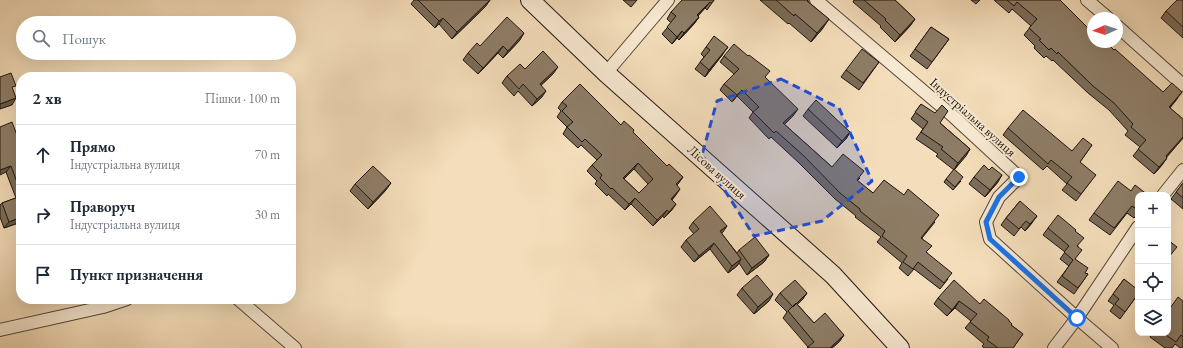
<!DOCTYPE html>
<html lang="uk">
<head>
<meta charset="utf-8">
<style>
	:root { --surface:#fff; --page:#f2f2f3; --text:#1f2937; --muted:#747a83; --line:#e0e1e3 }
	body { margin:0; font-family:"EB Garamond",serif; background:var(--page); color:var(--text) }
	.controls { position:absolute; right:12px; bottom:12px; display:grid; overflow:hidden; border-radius:8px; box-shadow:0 4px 16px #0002 }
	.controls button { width:36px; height:36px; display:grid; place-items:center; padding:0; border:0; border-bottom:1px solid var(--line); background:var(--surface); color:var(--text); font:20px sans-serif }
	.compass { position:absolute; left:1087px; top:12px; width:36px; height:36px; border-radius:50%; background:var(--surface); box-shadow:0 4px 16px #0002; rotate:267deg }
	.stop { position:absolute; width:12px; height:12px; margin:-9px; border:3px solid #1a73e8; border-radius:50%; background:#fff }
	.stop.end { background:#1a73e8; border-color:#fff; box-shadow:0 1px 4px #0008 }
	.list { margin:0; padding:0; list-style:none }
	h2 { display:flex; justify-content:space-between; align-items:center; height:52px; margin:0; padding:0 16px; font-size:17px }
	h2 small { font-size:13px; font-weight:400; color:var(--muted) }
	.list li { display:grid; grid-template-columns:26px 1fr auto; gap:12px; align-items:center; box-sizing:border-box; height:60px; padding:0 16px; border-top:1px solid var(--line) }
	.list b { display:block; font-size:15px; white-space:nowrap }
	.list p { margin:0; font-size:13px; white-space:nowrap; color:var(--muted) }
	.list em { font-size:13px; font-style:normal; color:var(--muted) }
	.icon { flex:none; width:22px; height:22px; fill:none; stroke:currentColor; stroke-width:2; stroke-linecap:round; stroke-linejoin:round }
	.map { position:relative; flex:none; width:1183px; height:348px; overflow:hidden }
	.search { position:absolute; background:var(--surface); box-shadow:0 4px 16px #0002; left:16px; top:16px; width:280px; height:44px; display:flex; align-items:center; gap:10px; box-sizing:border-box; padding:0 14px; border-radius:22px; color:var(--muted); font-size:15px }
	.panel { position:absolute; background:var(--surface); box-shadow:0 4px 16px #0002; left:16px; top:72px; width:280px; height:232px; border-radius:16px }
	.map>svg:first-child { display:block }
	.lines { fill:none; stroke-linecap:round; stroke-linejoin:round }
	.street-casing { stroke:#554739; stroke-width:14 }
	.secondary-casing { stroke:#20150e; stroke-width:20 }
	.street { stroke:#f8e9d2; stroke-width:12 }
	.secondary { stroke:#f8e9d2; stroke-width:18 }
	.wall { fill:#7a6c59; stroke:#20150e; fill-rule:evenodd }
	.shaded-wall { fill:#635848; stroke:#20150e }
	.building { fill:#8e7d67; stroke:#20150e; fill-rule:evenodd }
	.route { stroke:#1a73e8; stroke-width:5 }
	.marked { fill:#1d4ed8; fill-opacity:0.2; stroke:#1d4ed8; stroke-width:3; stroke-dasharray:8 5; stroke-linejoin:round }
	.labels { text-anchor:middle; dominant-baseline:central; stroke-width:4; stroke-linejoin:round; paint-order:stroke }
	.street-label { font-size:13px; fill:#20150e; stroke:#f8e9d2 }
</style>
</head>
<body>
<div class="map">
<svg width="1183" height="348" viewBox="0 0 1183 348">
	<rect width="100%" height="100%" fill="#f4ddba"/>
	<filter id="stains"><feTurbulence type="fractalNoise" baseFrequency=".005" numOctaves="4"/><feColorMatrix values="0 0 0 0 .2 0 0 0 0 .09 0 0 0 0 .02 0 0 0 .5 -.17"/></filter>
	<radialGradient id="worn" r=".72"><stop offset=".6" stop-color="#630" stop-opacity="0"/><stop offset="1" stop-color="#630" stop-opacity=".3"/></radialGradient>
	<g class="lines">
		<g class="street-casing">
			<path id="street" d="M816,0L954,117L1019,177L999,197L986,222L990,239L1077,318L1112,348
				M1087,0L1108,18
				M1117,26L1183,85
				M606,73L668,0
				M1163,195L1183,170
				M238,299L295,348
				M0,330L103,307L127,299
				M1054,348L1077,318L1138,227"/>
		</g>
		<g class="secondary-casing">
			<path id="secondary" d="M530,0L606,73L833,275L900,348"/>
		</g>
		<use href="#street" class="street"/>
		<use href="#secondary" class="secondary"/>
	</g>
	<path class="wall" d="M414,0H490L485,7L452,39L439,24L435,28L411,4Z
		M623,0H637L631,7Z
		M714,0L707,10L705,8L698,16L699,17L694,24L679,40L677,38L672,44L662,34L671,23L667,19L671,12Z
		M760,0H808V1L823,28L811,42L789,23L788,24Z
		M854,0H895L915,19L910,26L895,42L880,27L881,26L853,2Z
		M971,0H980L976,4Z
		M994,0H1060L1088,28L1163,92L1177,99L1170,108L1183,119V138L1166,157L1162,165L1154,174L1133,156L1140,147L1125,135L1128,131L1109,110L1088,93L1053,60L1052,61L1046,56L1044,58L1034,48L1035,46L1024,35L1031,26L1012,9L1009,13Z
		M1183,0V38L1161,18L1166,11Z
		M931,27L949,39L927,69L910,56Z
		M520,40L503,58L498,53L478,74L463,60L468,53L480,46Z
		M706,47L723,54L705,77L695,69L704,57L701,54Z
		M724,56L765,78L793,116L784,124L832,167L860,178L857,181L873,193L935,222L922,238L927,253L948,279L940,289L914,269L908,276L899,268L902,263L877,242L881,237L855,217L856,216L835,199L799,163L771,137L769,139L749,118L753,112L737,96L732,102L720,90L724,84L734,74L720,62Z
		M879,62L859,90L841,77L846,70Z
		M553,74L541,85L542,97L532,106L518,91L514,96L502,83L507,76Z
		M562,102L621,125L633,132L667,166L683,177L677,185L676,195L672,200V210L664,218L663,216L653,226L631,204L625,210L608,194L607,196L595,184L597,181L587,171L592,165L597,160L581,145L578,148L563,134L567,127L557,117L561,111L558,108ZM634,169L648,184L639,193L624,179Z
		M921,104L940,123L970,149L954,170L936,156L938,154L916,139L923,129L911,119Z
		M808,109L850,132L846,139L837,148L803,116Z
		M1008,128L1072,151L1092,145L1080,162L1091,181L1076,201L1062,190L1067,184L1047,166L1043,170L1003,135Z
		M21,137V222L4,228L0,217V205L2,203L16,198L6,172L18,138Z
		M974,177L998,182L985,197L969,184Z
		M946,179L961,181L953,190L944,182Z
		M1183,183V209L1171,199Z
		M355,184L386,190L368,209L350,191Z
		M1131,191L1138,195V213L1134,218L1127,213L1110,235L1089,220L1094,213Z
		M1020,201L1032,223L1025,231L1021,227L1014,236L1001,225L1006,218Z
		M693,222L727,226L721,233L737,253L739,250L769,255L764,262L747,275L739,263L737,266L728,273L710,249L694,262L681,247L686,240L694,234L689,228Z
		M1048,228L1075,231L1078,247L1075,259L1085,273L1088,274L1074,294L1057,282L1069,266L1060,259L1065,252L1043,235Z
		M1124,279L1138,294L1120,319L1110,311L1114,305L1108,301Z
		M742,288L769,301L754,314L737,295Z
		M780,293H807L802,300L797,304L814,323L844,335L839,342L832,348H807L808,347L783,318L787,312L775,300Z
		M938,298L980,304L1009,321L1011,325L1023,334L1013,348H984L982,346L984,344L965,328L971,321L955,308L947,316L934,304Z
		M1183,301V348H1180L1175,344L1172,348H1165L1150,337L1152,333H1168Z"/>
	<path class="shaded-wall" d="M490,0L485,7L452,39L457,32Z
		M710,2L705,8L692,22L697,15Z
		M699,17L694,24L679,40L684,33Z
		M443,18L439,24L435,28L439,21Z
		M829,19L823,28L811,42L817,33Z
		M915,19L910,26L895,42L900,35Z
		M682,31L677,38L672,44L677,37Z
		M524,33L520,40L503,58L508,51Z
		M503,46L498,53L478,74L483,68Z
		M728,47L723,54L705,77L709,70Z
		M558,67L553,74L535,91L540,84Z
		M742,90L732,102L737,95Z
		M546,91L542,97L532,106L537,99Z
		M1182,92L1177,99L1164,114L1169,107Z
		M16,98L12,105L0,109V104Z
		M798,109L793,116L779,130L783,123Z
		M850,132L846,139L837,148L842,141Z
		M1183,137V138L1161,164L1166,156Z
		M970,149L966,156L954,170L958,163Z
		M1167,158L1162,165L1154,174L1159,167Z
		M638,163L634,169L618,184L623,178Z
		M11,166L6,172L0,175V170Z
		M1002,175L998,182L985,197L990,190Z
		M683,177L678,184L671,190L676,184Z
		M391,183L386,190L368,209L373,202Z
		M680,189L676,195L666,205L671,199Z
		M635,198L631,204L625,210L629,204Z
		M676,204L672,210L664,218L669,212Z
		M667,210L663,216L653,226L657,220Z
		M1037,216L1032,223L1025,231L1030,224Z
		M21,217V222L4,228L9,222Z
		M727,226L723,232L716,238L720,231Z
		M714,243L710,249L694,262L699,256Z
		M769,255L764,262L747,275L752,268Z
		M741,259L737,266L728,273L732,266Z
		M807,293L802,300L789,312L793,307Z
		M773,294L769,301L754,314L758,307Z
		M959,301L955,308L947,316L952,310Z
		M844,335L839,342L832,348H830Z"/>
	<path class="building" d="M418,0H490L457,32L443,18L439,21Z
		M682,0H714L712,3L710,2L697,15L699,17L684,33L682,31L677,37L667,27L676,16L671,12Z
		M776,0H808L807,1L829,19L817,33L795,14L794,16Z
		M864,0H895L915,19L900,35L885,20L886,19Z
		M1007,0H1060L1088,28L1090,26L1093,30V42H1106L1114,50L1115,49L1163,92L1172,83L1182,92L1169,107L1183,119V137L1166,156L1167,158L1159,167L1138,149L1146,140L1131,127L1133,124L1114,103L1093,86L1058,52L1057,54L1051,48L1049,50L1039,40L1041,39L1029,28L1037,19L1017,2L1014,6Z
		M1177,0H1183V27L1166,11Z
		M507,17L524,33L508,51L503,46L483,68L468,53L477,43L480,46Z
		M931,27L949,39L932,62L915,49Z
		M714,36L728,47L709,70L700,62L710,50L706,47Z
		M734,44L748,56L749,55L770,71L765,77L798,109L783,123L832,167L843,154L864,171L857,180L873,193L884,180L904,195L908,189L939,215L921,238L932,246L926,252L952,273L944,283L918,262L913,269L903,262L907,256L882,236L885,231L860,211V209L840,193L804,156L776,131L774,133L753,112L759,107L742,90L737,95L724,84L739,69L724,56Z
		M862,49L879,62L863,83L846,70Z
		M543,51L558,67L540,84L546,91L537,99L523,84L519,89L507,76L520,64L525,69Z
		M11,73L16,86L12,87L16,98L0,104V77Z
		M580,84L621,125L624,121L634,130L633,132L667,166L669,164L683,177L676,184L680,189L671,199L676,204L669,212L667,210L657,220L635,198L629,204L612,188L611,189L600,178L602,175L592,165L602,155L585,139L582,142L567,127L573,122L562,111L567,106L562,102ZM638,163L653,179L639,193L623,178Z
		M816,100L850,132L842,141L808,109Z
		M921,104L935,113L942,105L948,111L940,123L970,149L958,163L941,149L943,147L921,132L928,122L915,112Z
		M1023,110L1072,151L1083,138L1092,145L1080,162L1096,175L1081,194L1067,183L1072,177L1051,160L1048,164L1008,128Z
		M12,122L18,138L21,137V193L11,166L0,170V127Z
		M984,165L989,170L992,167L1002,175L990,190L974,177Z
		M373,166L391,183L373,202L355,184Z
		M954,169L963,177L955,187L946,179Z
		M1118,181L1131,191L1135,185L1148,195H1138V210L1132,206L1114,228L1094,213Z
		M1183,183V198L1176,192Z
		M21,196V217L9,222L2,203Z
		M1020,201L1037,216L1030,224L1026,221L1019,229L1006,218Z
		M710,206L727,226L720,231L741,259L732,266L714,243L699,256L686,240L699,229L693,222Z
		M1058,215L1076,230L1075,231L1084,238L1077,246L1082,250L1075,259L1088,268L1085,273L1088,274L1078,288L1062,276L1073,260L1064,252L1069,246L1048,228Z
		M755,237L769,255L752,268L739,250Z
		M1168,240L1177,247L1168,258Z
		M757,275L773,294L758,307L742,288Z
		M1124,279L1138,290V294L1125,312L1115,304L1119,299L1113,294Z
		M795,280L807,293L793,307L780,293Z
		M954,280L980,304L984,299L1009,320V321L1012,324L1011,325L1023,334L1013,348H998L987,340L989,337L970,322L977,314L959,301L952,310L938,298Z
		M1178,297L1183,301V337L1181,335L1176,342L1163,333H1168V311Z
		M796,303L814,323L825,313L844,335L830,348H808V347L814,342L788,311Z"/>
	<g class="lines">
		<path class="route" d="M1019,177L999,197L986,222L990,239L1077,318"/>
	</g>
	<path class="marked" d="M781,79L839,108L872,181L822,221L754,236L702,155L717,101Z"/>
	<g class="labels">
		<g class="street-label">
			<text transform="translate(973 117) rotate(42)">Індустріальна вулиця</text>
			<text transform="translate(717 172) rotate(42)">Лісова вулиця</text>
		</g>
	</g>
	<rect width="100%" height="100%" filter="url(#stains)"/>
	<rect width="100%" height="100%" fill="url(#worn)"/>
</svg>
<div class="controls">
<button>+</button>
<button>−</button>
<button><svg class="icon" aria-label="locate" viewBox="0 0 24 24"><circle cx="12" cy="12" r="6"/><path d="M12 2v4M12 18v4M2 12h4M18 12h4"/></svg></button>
<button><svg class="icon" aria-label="layers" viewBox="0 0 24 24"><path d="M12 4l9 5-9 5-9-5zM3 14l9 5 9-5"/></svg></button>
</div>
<svg class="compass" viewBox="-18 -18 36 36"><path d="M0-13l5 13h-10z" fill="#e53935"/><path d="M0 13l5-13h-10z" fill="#747a83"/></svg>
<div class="stop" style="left:1077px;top:318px"></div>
<div class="stop end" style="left:1019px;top:177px"></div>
<div class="search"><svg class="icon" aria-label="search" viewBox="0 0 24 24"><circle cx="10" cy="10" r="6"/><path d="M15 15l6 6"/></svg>Пошук</div>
<section class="panel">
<h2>2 хв<small>Пішки · 100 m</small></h2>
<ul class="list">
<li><svg class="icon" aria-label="ahead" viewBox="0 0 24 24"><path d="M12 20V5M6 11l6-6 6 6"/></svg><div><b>Прямо</b><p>Індустріальна вулиця</p></div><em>70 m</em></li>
<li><svg class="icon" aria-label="right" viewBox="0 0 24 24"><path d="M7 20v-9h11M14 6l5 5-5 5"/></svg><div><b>Праворуч</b><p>Індустріальна вулиця</p></div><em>30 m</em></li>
<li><svg class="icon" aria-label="arrive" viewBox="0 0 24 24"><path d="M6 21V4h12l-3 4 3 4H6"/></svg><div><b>Пункт призначення</b></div></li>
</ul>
</section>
</div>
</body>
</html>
